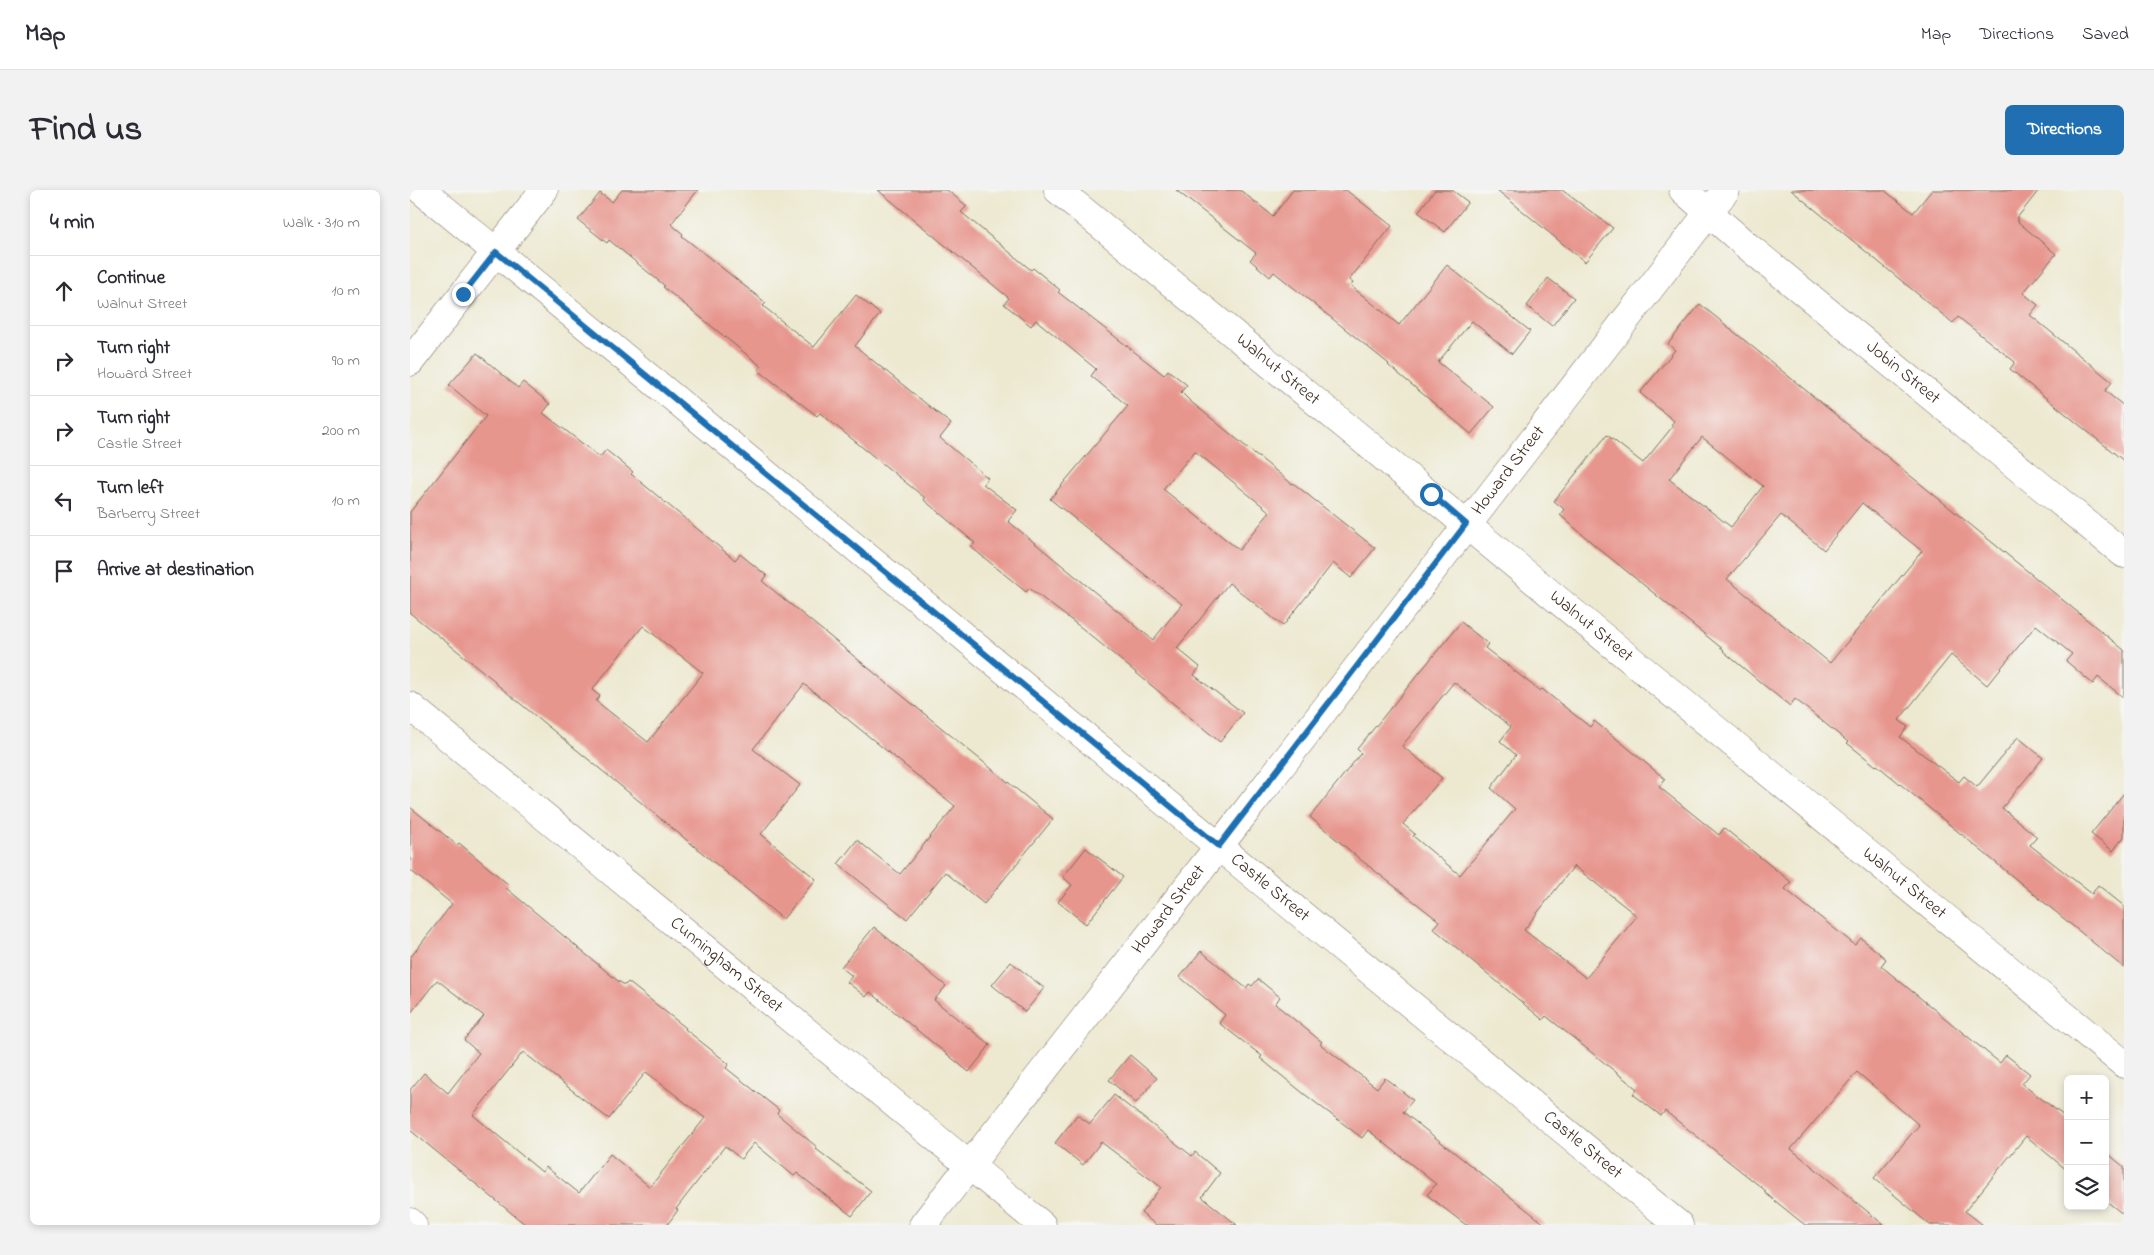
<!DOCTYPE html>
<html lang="en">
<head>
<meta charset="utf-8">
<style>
	:root { --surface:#fff; --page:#f2f2f3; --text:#2b2b33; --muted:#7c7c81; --line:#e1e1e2; --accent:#1f6fb2 }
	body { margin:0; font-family:"Indie Flower",sans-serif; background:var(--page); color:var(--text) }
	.controls { position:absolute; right:15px; bottom:15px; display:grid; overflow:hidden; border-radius:8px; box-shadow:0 2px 8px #0003 }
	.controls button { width:45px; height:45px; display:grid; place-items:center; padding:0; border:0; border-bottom:1px solid var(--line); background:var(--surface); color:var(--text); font:25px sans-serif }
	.stop { position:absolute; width:15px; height:15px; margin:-11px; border:4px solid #1f6fb2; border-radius:50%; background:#fff }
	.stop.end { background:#1f6fb2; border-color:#fff; box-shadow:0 1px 5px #0008 }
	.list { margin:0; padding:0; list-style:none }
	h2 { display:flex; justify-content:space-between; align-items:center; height:65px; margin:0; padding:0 20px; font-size:21px }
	h2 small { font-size:16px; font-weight:400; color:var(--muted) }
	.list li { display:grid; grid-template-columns:32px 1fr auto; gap:15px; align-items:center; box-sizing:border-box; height:70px; padding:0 20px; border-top:1px solid var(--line) }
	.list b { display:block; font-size:19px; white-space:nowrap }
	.list p { margin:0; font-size:16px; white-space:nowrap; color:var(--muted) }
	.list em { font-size:16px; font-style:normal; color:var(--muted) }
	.icon { flex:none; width:28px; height:28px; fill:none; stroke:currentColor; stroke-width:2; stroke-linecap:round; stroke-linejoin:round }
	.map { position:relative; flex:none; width:1714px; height:1035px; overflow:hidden; border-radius:8px }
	header { display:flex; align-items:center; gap:30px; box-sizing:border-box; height:70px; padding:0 25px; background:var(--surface); border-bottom:1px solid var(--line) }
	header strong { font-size:24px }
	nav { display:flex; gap:28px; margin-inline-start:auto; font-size:18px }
	.intro { display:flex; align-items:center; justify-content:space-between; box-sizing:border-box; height:120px; padding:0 30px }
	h1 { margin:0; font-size:35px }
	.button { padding:12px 22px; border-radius:8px; background:var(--accent); color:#fff; font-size:18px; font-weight:700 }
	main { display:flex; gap:30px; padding:0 30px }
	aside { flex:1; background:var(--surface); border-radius:8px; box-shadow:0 2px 8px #0003 }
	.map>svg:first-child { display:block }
	.building { fill:#e7968e; fill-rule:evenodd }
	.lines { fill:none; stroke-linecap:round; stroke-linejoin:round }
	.minor-casing { stroke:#796d5d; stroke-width:29 }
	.minor { stroke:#fff; stroke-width:28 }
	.route { stroke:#1f6fb2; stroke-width:6 }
	.labels { text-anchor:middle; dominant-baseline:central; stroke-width:5; stroke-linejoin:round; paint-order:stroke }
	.street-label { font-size:18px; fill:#3b2a1e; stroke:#f6f6f2 }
</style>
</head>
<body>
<header>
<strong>Map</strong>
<nav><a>Map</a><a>Directions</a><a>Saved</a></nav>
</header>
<div class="intro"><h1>Find us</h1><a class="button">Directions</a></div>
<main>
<aside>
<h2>4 min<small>Walk · 310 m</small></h2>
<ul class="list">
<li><svg class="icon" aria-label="ahead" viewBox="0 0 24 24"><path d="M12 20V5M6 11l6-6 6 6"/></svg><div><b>Continue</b><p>Walnut Street</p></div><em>10 m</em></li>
<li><svg class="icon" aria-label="right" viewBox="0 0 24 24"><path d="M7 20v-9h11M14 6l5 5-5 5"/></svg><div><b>Turn right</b><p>Howard Street</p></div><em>90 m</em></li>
<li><svg class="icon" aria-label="right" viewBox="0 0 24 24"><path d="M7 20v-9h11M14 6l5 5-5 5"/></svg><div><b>Turn right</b><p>Castle Street</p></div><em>200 m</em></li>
<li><svg class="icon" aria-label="left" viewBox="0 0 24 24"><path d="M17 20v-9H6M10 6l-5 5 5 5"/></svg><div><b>Turn left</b><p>Barberry Street</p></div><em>10 m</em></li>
<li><svg class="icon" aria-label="arrive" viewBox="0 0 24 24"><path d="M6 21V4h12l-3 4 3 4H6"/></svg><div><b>Arrive at destination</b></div></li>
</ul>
</aside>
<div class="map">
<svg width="1714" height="1035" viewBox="0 0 1714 1035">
	<rect width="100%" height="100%" fill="#f6f6f2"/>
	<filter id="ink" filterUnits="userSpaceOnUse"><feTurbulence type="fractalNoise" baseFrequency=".02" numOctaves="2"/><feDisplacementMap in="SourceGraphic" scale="10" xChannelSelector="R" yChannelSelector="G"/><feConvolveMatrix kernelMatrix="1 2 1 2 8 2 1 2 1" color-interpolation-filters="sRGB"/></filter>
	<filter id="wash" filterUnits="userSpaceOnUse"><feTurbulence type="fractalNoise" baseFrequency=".0096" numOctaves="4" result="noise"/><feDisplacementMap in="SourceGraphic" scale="20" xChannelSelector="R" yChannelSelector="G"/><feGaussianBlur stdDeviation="1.12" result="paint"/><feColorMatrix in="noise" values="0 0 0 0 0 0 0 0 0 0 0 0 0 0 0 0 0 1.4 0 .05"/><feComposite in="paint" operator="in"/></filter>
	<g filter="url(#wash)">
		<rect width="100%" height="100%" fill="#ede9d1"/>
		<g id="blocks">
			<path class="building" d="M212,0H288L261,34L273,44L272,46L356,113L353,116L404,157L446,105L470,124L445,156L541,234L530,248L578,288L573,294L607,320L598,331L743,450L772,414L640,309L718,216L681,186L686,179L626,130L621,136L594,114L599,108L468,0H537L557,16L551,22L621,80L623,78L650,100L648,102L754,185L758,180L777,195L771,202L780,211L882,294L883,293L965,358L941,388L923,373L873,436L819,393L767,458L790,477L784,485L833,523L810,552L673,439L619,398L616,402L561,357L565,353L514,310L515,308L410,223L407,226L348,180L351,176L253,97L255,96L199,50L197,53L168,30L190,3L202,12ZM785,261L860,322L829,360L753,299Z
				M766,0H830L863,26L883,0H936L982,36L939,90L943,93L941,96L989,135L1037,75L1120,141L1102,164L1062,131L1028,172L1084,217L1061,244L978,175L979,174L864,82L860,87L840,70L846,63Z
				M1025,0H1042L1058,12L1035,42L1008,22Z
				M1087,0H1152L1203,38L1175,72Z
				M1381,0H1474L1503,23L1522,0H1629L1607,28L1609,30L1607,31L1646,64L1613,103L1628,115L1620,125L1702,192L1695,201L1714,216V271L1600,179L1605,172L1548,127L1543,133Z
				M1138,88L1164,108L1142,136L1117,116Z
				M1290,114L1714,460V508L1688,487L1683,494L1656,471L1662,464L1626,435L1577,495L1541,465L1489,530L1498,537L1490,547L1549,592L1554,586L1567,597L1608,547L1633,568L1592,618L1627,647L1620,655L1682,704L1688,695L1714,716V778L1467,575L1466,576L1437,553L1438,552L1385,509L1380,516L1355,496L1313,461L1314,460L1188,358L1150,325L1154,319L1144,311L1197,245L1233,273L1263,236L1261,235L1264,231L1230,203L1265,160L1258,154ZM1292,247L1353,296L1321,337L1259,289ZM1452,313L1512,361L1420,473L1317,389L1371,325L1414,360Z
				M67,163L108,198L113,192L140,214L133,223L190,267L196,260L223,282L221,284L325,370L330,364L357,386L352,391L643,629L574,714L535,682L497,729L428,674L447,650L490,684L545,616L394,494L343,559L390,595L351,644L406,689L373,729L84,492L85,491L0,423V322L76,226L39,195ZM233,436L293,483L238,552L186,511L190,506L182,500Z
				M1051,432L1078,454L1075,458L1130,501L1132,499L1180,537L1184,531L1213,554L1255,589L1249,597L1309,645L1314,638L1381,692L1375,699L1445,755L1451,748L1476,769L1471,776L1590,873L1596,865L1620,884L1612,894L1658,929V981L1616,946L1555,1021L1573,1035H1520L1464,988L1509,935L1447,882L1381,959L1474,1035H1395L1354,1002L1356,1001L1255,921L1251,926L1223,904L1227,899L1136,826L1133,830L1023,738L1029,731L951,670L900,627L951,563L947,559ZM1044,492L1101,537L1090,551L1106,565L1081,598L1105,619L1050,685L1003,646L1005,644L993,634L1032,588L992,556ZM1164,676L1227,726L1176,788L1114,740Z
				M1714,603V647L1703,661L1681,644Z
				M0,617L47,655L49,653L99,695L96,698L208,791L215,795L218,792L276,838L275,839L319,874L316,878L369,920L367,924L407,957L406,959L461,1001L442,1026L387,983L384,986L344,953L331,969L315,956L266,1019L268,1020L257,1035H116L0,940V900L14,883L38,903L69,863L54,850L74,826L27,790L0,824V768L42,714L0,680ZM113,862L199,929L236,882L295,928L240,997L200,964L169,1003L136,977L132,982L63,925Z
				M676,658L713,687L676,734L648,712L662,695L653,687Z
				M464,737L536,796L524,810L580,855L559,882L460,802L456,807L437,792L442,786L431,777Z
				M791,761L836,798L839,794L842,796L848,789L870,807L865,814L912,852L910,854L967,898L975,888L1003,910L993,922L1136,1035H1056L1017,1005L1026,994L958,940L952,948L893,903L850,868L852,866L809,833L815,825L770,787Z
				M601,772L634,798L615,822L582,795Z
				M720,865L747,888L726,913L699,890Z
				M704,905L782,966L785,962L810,983L792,1007L827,1035H746L731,1023L751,997L691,952L673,975L645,953L667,925L680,934Z
				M1695,961L1714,977V1025L1695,1010Z"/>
		</g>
	</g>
	<g filter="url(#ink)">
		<use href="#blocks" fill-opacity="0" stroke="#796d5d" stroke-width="1"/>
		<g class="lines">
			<g class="minor-casing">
				<g id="minor">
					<path id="s1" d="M11,0L1269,1035"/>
					<path id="s2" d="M648,0L1714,874"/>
					<path id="s3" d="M1273,0L1336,55L1714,364"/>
					<path d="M0,172L134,0"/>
					<path id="s4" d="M0,516L632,1035"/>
					<path d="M0,1032L3,1035"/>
					<path id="s5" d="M513,1035L834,624L1316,0"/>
				</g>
			</g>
			<use href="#minor" class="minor"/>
		</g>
	</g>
	<g class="lines" filter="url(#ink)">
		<path class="route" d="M53,104L86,62L809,656L1056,334L1021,304"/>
	</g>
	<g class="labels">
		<g class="street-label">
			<text stroke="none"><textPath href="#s2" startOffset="284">Walnut Street</textPath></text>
			<text stroke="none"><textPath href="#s3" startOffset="286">Jobin Street</textPath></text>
			<text stroke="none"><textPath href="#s5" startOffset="955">Howard Street</textPath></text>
			<text stroke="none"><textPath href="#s2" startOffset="689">Walnut Street</textPath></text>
			<text stroke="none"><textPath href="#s2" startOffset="1094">Walnut Street</textPath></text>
			<text stroke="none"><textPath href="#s1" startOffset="1099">Castle Street</textPath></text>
			<text stroke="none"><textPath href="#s5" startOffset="400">Howard Street</textPath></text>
			<text stroke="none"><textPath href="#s4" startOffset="409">Cunningham Street</textPath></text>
			<text stroke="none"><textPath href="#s1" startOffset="1504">Castle Street</textPath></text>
		</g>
	</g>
</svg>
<div class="controls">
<button>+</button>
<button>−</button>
<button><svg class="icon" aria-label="layers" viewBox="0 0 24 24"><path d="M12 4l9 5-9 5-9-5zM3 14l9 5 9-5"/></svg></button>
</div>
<div class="stop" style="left:1021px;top:304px"></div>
<div class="stop end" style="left:53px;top:104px"></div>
</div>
</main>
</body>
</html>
